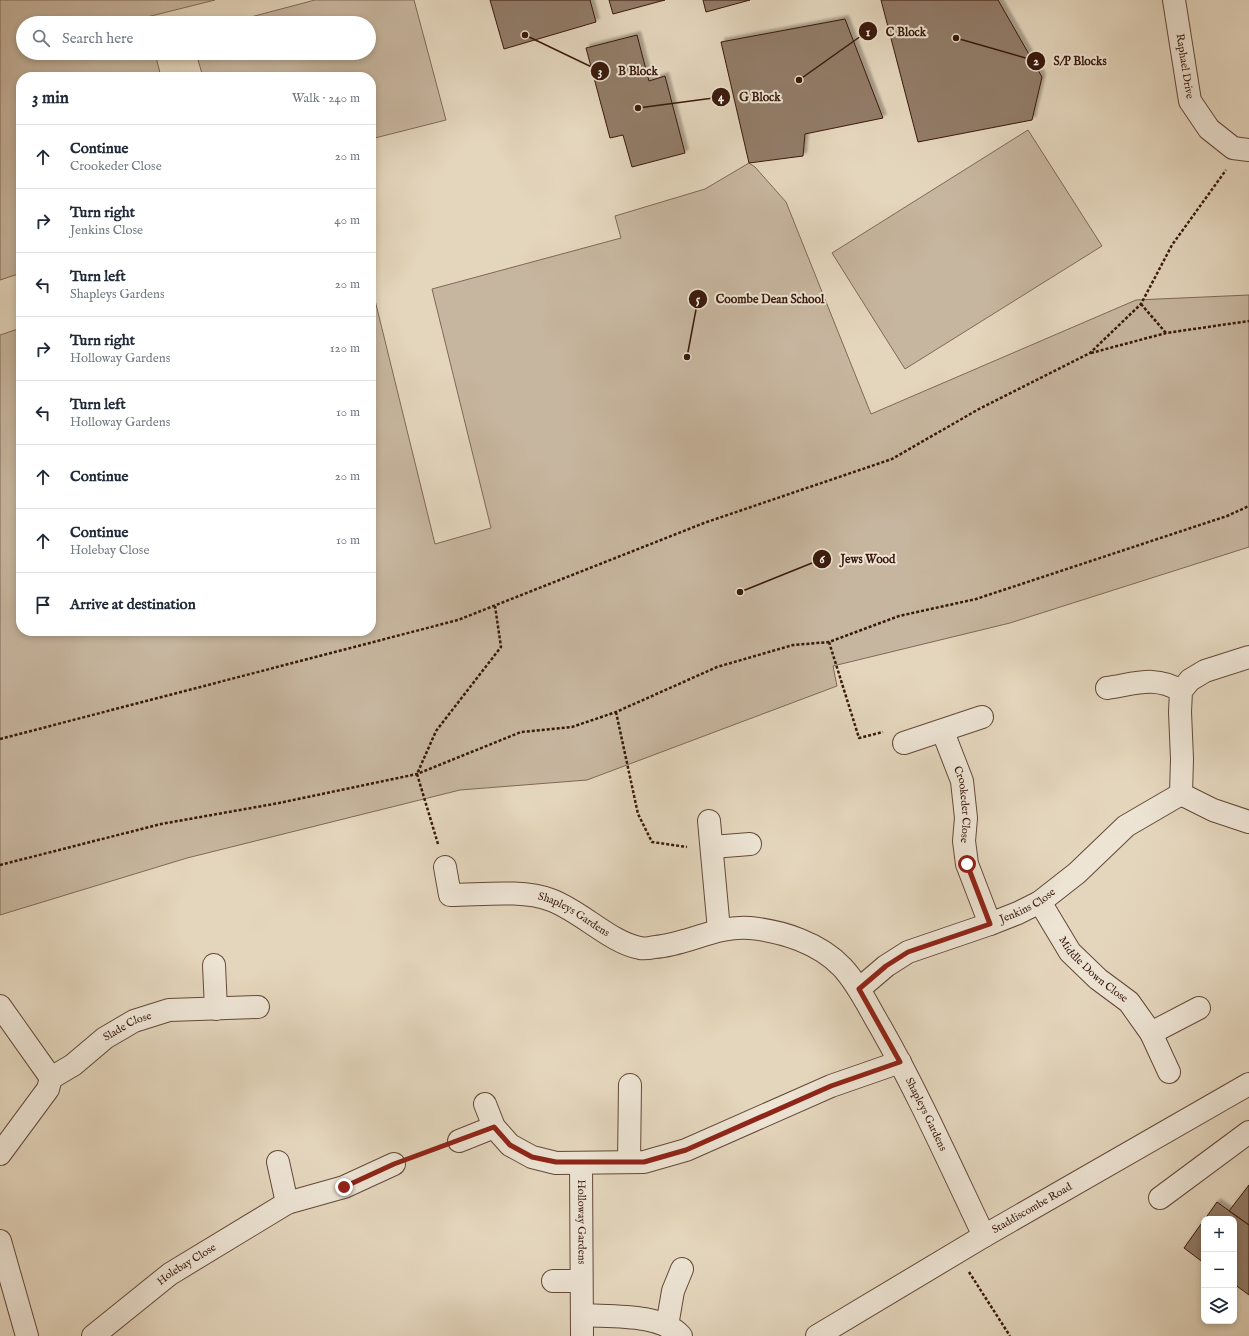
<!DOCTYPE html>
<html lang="en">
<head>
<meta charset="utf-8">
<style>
	:root { --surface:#fff; --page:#f6f6f7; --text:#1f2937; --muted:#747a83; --line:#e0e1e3 }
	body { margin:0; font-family:"IM FELL English",serif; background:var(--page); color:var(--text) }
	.controls { position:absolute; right:12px; bottom:12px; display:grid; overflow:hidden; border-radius:8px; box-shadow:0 2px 6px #0003 }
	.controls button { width:36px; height:36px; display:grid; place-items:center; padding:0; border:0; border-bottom:1px solid var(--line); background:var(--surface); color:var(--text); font:20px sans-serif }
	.stop { position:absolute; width:12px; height:12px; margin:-9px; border:3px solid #8f2418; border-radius:50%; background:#fff }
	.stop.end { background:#8f2418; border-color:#fff; box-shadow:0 1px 4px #0008 }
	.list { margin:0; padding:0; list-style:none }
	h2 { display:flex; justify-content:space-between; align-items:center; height:52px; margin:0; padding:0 16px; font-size:17px }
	h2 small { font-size:13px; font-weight:400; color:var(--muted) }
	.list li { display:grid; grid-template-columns:26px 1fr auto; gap:12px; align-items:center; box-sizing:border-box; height:64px; padding:0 16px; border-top:1px solid var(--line) }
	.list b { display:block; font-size:15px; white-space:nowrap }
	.list p { margin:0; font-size:13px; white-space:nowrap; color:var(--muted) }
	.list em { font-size:13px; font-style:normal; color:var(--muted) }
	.icon { flex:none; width:22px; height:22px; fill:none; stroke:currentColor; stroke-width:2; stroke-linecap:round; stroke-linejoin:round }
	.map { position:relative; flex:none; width:1249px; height:1336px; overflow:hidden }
	.search { position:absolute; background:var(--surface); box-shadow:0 2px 6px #0003; left:16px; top:16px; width:360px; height:44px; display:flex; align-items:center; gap:10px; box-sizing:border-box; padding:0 14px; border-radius:22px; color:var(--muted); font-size:15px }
	.panel { position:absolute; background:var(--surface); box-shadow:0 2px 6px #0003; left:16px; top:72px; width:360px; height:564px; border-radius:16px }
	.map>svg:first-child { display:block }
	.green { fill:#c7b69f; stroke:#806856 }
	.building { fill:#927b68; stroke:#3a190c; filter:url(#shadow) }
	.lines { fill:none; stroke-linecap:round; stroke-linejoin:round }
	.minor-casing { stroke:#644838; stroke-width:24 }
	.path { stroke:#3a190c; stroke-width:2.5; stroke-dasharray:3 2; stroke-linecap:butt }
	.minor { stroke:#ede4d4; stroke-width:22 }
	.route { stroke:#8f2418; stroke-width:5 }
	.labels { text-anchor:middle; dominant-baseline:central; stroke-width:4; stroke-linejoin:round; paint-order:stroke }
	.street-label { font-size:11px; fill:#3a190c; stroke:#ede4d4 }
	.leader { fill:none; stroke:#3a190c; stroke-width:1.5 }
	.callout-dot { fill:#3a190c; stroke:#ede4d4; stroke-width:1.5 }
	.mark-label { font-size:12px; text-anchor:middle; font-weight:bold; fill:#fff }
	.callout-label { font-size:12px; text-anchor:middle; font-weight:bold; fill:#3a190c; stroke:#ede4d4; stroke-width:4; stroke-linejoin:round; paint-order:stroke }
</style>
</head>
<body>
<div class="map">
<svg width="1249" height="1336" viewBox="0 0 1249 1336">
	<defs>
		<filter id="shadow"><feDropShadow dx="3.5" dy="-3.5" stdDeviation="1" flood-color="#0004"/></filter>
	</defs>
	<rect width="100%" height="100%" fill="#e4d6bd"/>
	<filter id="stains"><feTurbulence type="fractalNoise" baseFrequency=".005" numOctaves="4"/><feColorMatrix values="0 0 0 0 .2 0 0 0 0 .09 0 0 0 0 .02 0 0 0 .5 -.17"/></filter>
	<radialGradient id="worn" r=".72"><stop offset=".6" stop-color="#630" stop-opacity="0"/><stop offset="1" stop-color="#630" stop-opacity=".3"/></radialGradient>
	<path class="green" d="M0,0H215L147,17L148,23H23V53H155L161,77H21V273L0,280Z
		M315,0H414L446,120L371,139V77H203L196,53H369V23H228Z
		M1028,130L1102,246L905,369L832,253Z
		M749,163L755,167L786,202L871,414L1136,300L1249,295V547L1010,623L833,666L837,686L587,780L460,790L187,858L0,915V335L21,328V631H371V284L435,544L491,528L432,289L621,238L615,216L705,189Z"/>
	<path class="building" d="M490,0H590L596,22L504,49Z
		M609,0H665L613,14Z
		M703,0H750L706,12Z
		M881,0H998L1042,77L1032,120L918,142Z
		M845,19L883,118L805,134L803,156L749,163L721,42Z
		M637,35L649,81L665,76L685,153L632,167L623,135L610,138L586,48Z
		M1249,1185V1225L1229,1211Z
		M1217,1202L1249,1225V1295L1234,1284V1219H1205Z
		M1204,1220V1263L1184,1248Z"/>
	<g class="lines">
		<g class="minor-casing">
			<g id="minor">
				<path id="s1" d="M1174,0L1190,101L1209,129L1233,148L1249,150"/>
				<path d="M1107,688C1135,684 1155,675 1181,691"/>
				<path id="s2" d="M943,732L962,781L966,818L964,841L967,864L990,924"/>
				<path d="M904,743L982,717"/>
				<path d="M1181,794L1213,810L1249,822"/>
				<path d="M709,821L719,930"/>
				<path d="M712,847L750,844"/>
				<path id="s3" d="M445,867L450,895C480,895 522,889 551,900C581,911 611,943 640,948C644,949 650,948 655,947C687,945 716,925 750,928C782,931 819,943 842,967C858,984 869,1008 881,1028C919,1095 951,1167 984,1236"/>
				<path id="s4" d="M1040,902L1070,952L1098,979L1129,1002L1151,1033L1169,1072"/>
				<path d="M214,965L216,1009"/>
				<path id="s5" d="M859,989L886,966L908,952L990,924L1018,913L1040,902L1077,873L1126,826L1181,794L1182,759L1180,712L1181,691L1190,680L1205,671L1249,657"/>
				<path d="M0,1006L51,1078"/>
				<path d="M1151,1033L1199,1008"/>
				<path d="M485,1104L494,1127L510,1145L532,1157L556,1163L644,1162L686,1150L831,1086L900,1062"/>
				<path d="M459,1141L494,1127"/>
				<path id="s6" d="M0,1154L48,1089L51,1078L73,1065L105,1038L134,1021L169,1010L258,1007"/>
				<path d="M278,1162L287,1203"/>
				<path d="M629,1162L630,1085"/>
				<path id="s7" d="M581,1163L582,1336"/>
				<path d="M1160,1198L1249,1132"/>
				<path d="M0,1241L27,1336"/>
				<path d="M553,1281H581"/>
				<path d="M582,1315C611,1317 660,1313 681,1336"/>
				<path d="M667,1326L673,1291L682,1269"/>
				<path id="s8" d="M93,1336L170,1274L287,1203L344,1187L394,1164"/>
				<path id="s9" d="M817,1336L984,1236L1249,1084"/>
			</g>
		</g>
		<path class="path" d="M1141,304L1166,333
			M1091,353L1166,333L1249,321
			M829,642L859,738L883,732
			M616,712L638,814L652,842L687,847
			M0,739L458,620L704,523L892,459L979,409L1090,353L1141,304L1172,245L1226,170
			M438,844L417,774L436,731L501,647L495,606
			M0,865L161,824L279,803L417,774L521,732L572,727L616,712L717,667L793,645L829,642L899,616L976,599L1227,516L1249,506
			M415,1156L437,1149
			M969,1272L1010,1336"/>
		<use href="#minor" class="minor"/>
	</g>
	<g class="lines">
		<path class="route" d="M344,1187L394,1164L494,1127L510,1145L532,1157L556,1162H644L686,1150L831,1086L900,1062L859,989L886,966L908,952L990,924L967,864"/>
	</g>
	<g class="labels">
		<g class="street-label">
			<text stroke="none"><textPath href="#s1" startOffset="67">Raphael Drive</textPath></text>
			<text stroke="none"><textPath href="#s2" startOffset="76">Crookeder Close</textPath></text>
			<text stroke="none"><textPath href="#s5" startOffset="190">Jenkins Close</textPath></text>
			<text stroke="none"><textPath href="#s3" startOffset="157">Shapleys Gardens</textPath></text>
			<text stroke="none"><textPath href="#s4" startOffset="87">Middle Down Close</textPath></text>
			<text stroke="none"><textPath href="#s6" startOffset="185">Slade Close</textPath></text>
			<text stroke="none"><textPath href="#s3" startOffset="616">Shapleys Gardens</textPath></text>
			<text stroke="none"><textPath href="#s9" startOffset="250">Staddiscombe Road</textPath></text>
			<text stroke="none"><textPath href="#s7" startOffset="59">Holloway Gardens</textPath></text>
			<text stroke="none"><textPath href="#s8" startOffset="118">Holebay Close</textPath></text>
		</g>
	</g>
	<path class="leader" d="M799 80L868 31M956 38L1036 61M525 35L600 71M638 108L721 97M687 357L698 299M740 592L822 559"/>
	<g class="callout-dot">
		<circle cx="799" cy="80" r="4"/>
		<circle cx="956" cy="38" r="4"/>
		<circle cx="525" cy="35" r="4"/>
		<circle cx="638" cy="108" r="4"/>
		<circle cx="687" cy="357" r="4"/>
		<circle cx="740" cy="592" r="4"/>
		<circle cx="868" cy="31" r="10"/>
		<circle cx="1036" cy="61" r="10"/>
		<circle cx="600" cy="71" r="10"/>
		<circle cx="721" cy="97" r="10"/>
		<circle cx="698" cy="299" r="10"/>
		<circle cx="822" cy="559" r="10"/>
	</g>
	<g class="mark-label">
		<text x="868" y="36">1</text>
		<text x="1036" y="65">2</text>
		<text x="600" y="75">3</text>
		<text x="721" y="101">4</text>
		<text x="698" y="303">5</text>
		<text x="822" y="563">6</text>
	</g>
	<g class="callout-label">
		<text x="906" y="36">C Block</text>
		<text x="1080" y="65">S/P Blocks</text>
		<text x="638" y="75">B Block</text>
		<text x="760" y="101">G Block</text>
		<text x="770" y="303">Coombe Dean School</text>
		<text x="868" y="563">Jews Wood</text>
	</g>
	<rect width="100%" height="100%" filter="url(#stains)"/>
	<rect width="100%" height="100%" fill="url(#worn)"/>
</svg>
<div class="controls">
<button>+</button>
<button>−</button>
<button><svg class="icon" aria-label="layers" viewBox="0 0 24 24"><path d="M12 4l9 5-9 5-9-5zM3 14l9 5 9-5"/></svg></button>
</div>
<div class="stop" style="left:967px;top:864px"></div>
<div class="stop end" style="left:344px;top:1187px"></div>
<div class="search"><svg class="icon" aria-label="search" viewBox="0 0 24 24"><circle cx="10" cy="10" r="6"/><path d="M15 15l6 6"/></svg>Search here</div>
<section class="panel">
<h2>3 min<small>Walk · 240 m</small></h2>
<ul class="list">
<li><svg class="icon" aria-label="ahead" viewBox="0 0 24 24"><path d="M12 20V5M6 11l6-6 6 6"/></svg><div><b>Continue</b><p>Crookeder Close</p></div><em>20 m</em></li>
<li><svg class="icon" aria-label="right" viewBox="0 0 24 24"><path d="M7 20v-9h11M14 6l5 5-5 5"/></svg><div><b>Turn right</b><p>Jenkins Close</p></div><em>40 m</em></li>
<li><svg class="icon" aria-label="left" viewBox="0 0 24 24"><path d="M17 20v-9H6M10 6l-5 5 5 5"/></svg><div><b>Turn left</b><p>Shapleys Gardens</p></div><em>20 m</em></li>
<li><svg class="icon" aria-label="right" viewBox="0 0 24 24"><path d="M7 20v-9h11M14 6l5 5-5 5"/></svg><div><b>Turn right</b><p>Holloway Gardens</p></div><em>120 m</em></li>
<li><svg class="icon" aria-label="left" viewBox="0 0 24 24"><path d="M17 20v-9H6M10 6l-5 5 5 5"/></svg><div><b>Turn left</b><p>Holloway Gardens</p></div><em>10 m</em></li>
<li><svg class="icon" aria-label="ahead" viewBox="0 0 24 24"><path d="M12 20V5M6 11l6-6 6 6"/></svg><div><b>Continue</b></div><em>20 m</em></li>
<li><svg class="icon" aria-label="ahead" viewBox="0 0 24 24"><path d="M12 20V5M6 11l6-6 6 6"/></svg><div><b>Continue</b><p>Holebay Close</p></div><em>10 m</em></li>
<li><svg class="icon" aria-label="arrive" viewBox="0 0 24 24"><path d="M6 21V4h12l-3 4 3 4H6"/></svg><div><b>Arrive at destination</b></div></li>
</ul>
</section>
</div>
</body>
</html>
